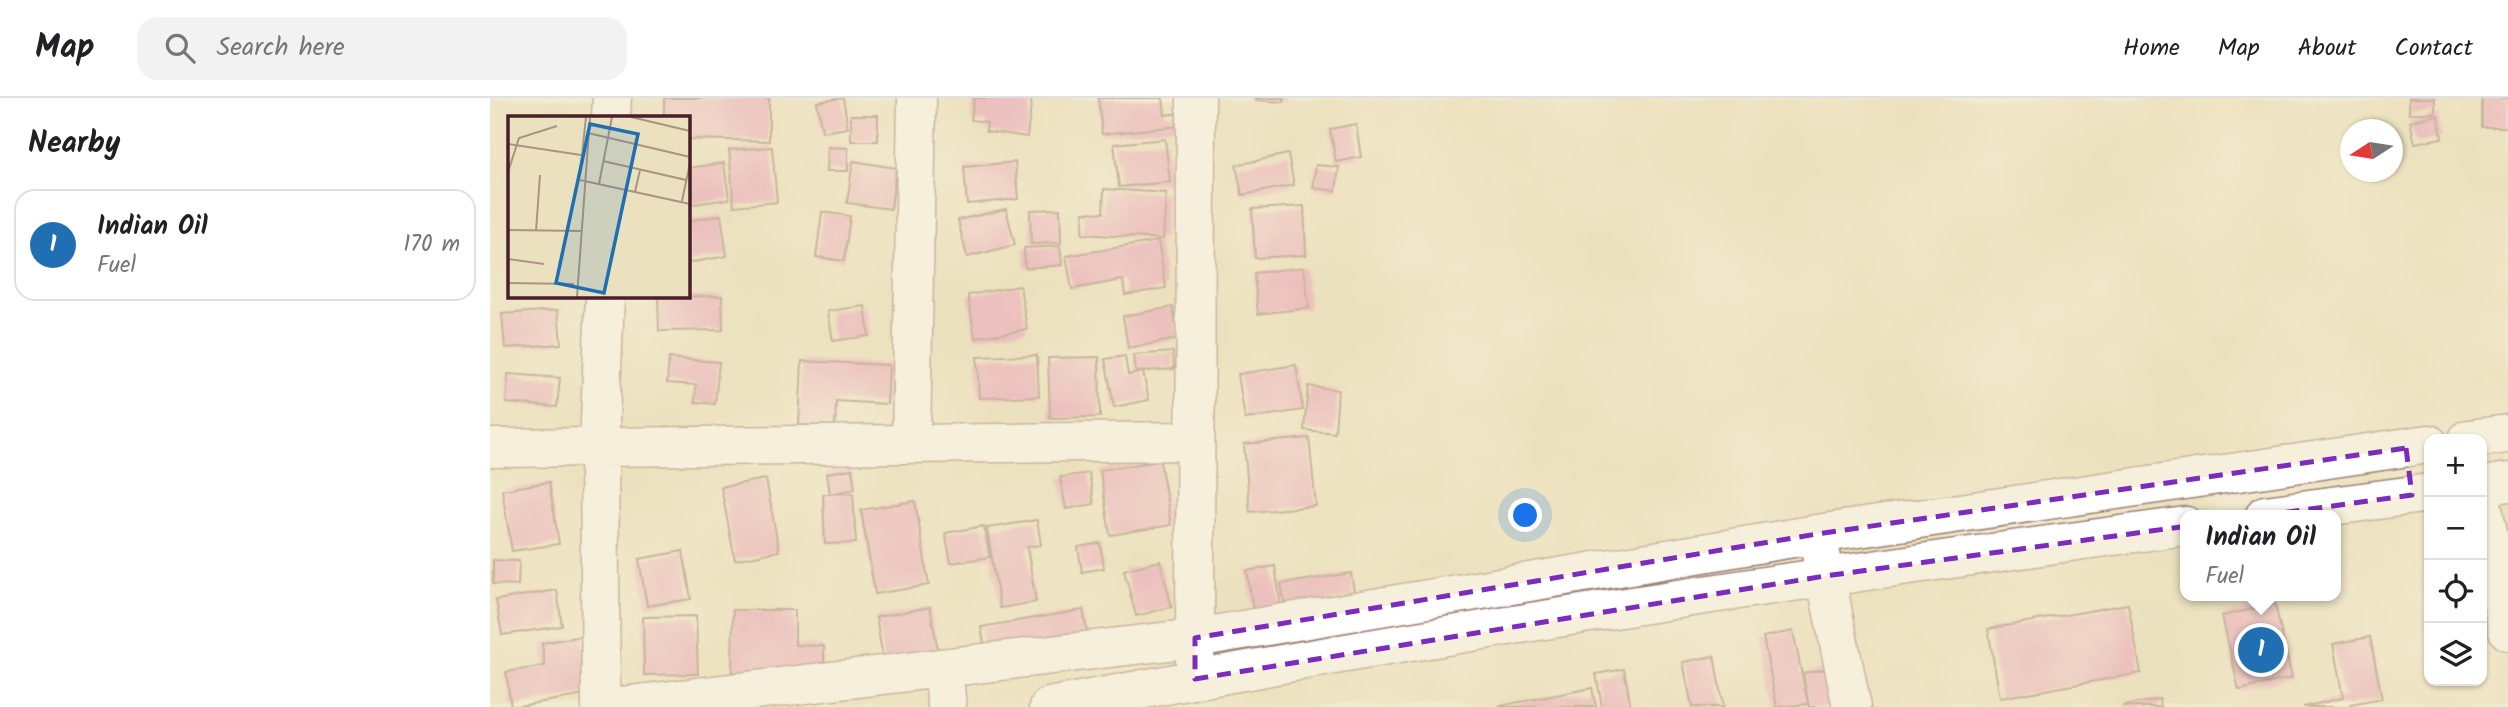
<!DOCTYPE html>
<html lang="en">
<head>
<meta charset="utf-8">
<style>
	:root { --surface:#fff; --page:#f2f2f2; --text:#202124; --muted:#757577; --line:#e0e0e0; --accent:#1f6fb2 }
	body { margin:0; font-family:Kalam,sans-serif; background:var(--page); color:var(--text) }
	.controls { position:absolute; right:21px; bottom:21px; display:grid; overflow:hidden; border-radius:14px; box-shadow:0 2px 5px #0004 }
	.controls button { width:63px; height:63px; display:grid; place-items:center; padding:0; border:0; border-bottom:2px solid var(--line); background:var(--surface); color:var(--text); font:35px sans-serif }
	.compass { position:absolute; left:1850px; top:21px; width:63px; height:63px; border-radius:50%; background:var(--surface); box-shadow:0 2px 5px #0004; rotate:258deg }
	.you { position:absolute; left:1036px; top:418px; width:24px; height:24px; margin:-18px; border:5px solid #fff; border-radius:50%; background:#1a73e8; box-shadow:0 0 0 10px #1a73e833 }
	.badge { display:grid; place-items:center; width:46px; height:46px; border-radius:50%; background:var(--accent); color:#fff; font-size:23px; font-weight:700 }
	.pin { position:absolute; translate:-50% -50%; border:4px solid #fff; box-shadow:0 2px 7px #0006 }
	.popup { position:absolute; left:1690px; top:412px; width:161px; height:91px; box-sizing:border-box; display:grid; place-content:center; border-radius:14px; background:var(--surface); filter:drop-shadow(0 2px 5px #0005); font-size:23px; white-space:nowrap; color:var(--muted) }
	.popup b { font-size:26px; color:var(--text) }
	.popup::after { content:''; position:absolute; left:50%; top:100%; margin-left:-14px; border:14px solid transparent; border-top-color:var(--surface) }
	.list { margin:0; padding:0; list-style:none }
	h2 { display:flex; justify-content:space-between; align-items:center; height:91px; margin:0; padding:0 28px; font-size:30px }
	h2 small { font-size:23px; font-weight:400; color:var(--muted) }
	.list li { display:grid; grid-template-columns:46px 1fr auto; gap:21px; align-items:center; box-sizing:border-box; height:112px; margin:0 14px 14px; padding:0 14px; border:2px solid var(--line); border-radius:21px }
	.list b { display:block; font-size:26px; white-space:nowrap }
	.list p { margin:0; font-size:23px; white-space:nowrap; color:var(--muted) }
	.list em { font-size:23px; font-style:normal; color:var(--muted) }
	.icon { flex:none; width:38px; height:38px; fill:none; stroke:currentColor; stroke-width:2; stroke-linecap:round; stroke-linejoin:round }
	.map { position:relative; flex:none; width:2018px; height:609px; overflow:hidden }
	header { display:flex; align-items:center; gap:42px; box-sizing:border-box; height:98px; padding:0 35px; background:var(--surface); border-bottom:2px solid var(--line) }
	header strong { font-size:33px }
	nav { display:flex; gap:38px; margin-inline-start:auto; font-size:24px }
	.search { width:490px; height:63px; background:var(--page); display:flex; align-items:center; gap:18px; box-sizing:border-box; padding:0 24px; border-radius:21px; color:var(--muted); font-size:26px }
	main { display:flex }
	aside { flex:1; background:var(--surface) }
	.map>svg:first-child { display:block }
	.building { fill:#eb98be }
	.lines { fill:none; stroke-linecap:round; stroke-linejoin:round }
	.minor-casing { stroke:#9b8074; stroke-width:41 }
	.major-casing { stroke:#9b8074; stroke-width:41 }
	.minor { stroke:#fff; stroke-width:38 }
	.major { stroke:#fff; stroke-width:38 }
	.marked { fill:none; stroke:#7b2cbf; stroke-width:5; stroke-dasharray:14 9; stroke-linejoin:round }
	.inset-road { fill:none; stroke:#ab9383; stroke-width:2 }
	.view { fill:#1f6fb2; fill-opacity:0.15; stroke:#1f6fb2; stroke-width:3.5 }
	.inset-edge { fill:none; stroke:#4a1f2b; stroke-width:3.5 }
</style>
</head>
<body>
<header>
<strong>Map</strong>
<div class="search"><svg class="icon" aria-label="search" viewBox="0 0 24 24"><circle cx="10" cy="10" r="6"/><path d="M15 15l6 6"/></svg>Search here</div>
<nav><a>Home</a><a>Map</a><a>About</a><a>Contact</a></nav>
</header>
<main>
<aside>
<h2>Nearby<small></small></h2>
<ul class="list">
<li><span class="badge">1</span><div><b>Indian Oil</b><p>Fuel</p></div><em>170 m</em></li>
</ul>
</aside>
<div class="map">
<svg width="2018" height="609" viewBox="0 0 2018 609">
	<rect width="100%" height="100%" fill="#fbf7ec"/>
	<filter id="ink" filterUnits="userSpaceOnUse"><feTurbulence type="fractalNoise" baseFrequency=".0143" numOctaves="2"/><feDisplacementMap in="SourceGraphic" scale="14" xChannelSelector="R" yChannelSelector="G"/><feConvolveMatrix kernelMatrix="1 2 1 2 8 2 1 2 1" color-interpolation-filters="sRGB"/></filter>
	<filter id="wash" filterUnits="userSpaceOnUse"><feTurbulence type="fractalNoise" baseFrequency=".00686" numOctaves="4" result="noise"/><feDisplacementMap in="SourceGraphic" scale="28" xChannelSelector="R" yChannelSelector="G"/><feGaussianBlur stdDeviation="1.57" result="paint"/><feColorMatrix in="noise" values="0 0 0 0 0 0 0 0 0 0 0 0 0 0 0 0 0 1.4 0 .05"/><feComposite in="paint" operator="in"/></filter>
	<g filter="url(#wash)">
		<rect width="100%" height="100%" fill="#ece1be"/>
		<g id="blocks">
			<path class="building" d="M174,0H279V43L198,41V19H174Z
				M353,0L358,30L332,34L327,4Z
				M484,0H542L537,39L496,33L497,24L481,22Z
				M608,0H673L675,17L690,15V28L612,36Z
				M765,0H794V4L765,2Z
				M1919,0H1945V15H1919Z
				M1992,0H2018V29H1992Z
				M361,17H388V43H361Z
				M1948,17L1952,40L1925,45L1920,23Z
				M866,26L871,59L846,64L840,31Z
				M675,41L680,84L629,89L624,46Z
				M282,49L287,104L244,108L239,52Z
				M338,49L358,50V73H337Z
				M798,56L804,87L752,97L746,67Z
				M363,63L406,70L401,111L357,105Z
				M525,64L528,101L477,106L474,69Z
				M234,65L239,101L198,107V70Z
				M826,67L849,69L846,93L823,90Z
				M614,91L676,95L673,141L592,136L594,114L613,115Z
				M814,108L816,157L765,160L762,111Z
				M516,111L525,147L477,159L468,122Z
				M570,111L571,145L541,146L540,112Z
				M332,114L360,118L354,163L326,159Z
				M231,117L237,158L198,165V123Z
				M668,143L676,190L635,197L633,182L582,191L576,158Z
				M570,148L572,167L535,170L534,150Z
				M814,169L819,210L768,216L764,175Z
				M530,188L537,231L485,240L478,197Z
				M232,198L233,232L169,233L168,199Z
				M375,208L379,238L343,243L338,213Z
				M683,209L688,241L638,250L633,218Z
				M68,212L71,246L15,250L12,216Z
				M683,254L684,271L646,274L644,257Z
				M547,257L549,298L489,300L487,259Z
				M635,258L638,277L653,274L659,302L624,309L615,261Z
				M609,259L610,319L560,320L558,260Z
				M179,260L229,264L225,306L205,304L206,287L177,285Z
				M312,263L399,267L397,306L346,303L345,328L309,327Z
				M806,267L813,312L755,321L748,276Z
				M18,276L70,280L67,309L16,305Z
				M818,288L848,292L845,335L814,332Z
				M819,340L826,408L760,414L754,346Z
				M670,363L681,427L620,437L610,372Z
				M362,371L365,391L340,396L337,375Z
				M599,375L604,406L576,411L570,379Z
				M276,381L289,453L245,462L231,389Z
				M59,384L69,446L22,453L12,392Z
				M363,395L366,445L335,446L333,396Z
				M425,403L439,487L385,496L371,412Z
				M547,422L551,447L537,449L546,504L510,510L497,430Z
				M494,428L500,459L461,465L455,435Z
				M610,445L614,470L592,474L588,449Z
				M193,453L201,501L157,508L149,461Z
				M3,462L29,463L28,487L3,486Z
				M670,463L682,509L646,518L634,472Z
				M785,468L791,508L763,512L757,473Z
				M861,475L865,499L795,510L791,486Z
				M67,492L72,528L12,537L6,502Z
				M1638,506L1651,575L1510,600L1498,531Z
				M1785,506L1802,580L1749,592L1732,518Z
				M440,509L450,563L395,573L386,519Z
				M243,512H305V547L334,548V576L242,575Z
				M593,512L599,544L497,561L491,529Z
				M206,518L208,576L154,577L153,519Z
				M1303,533L1318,606L1287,609L1273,539Z
				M93,538L103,596L21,609L16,574L55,568L52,545Z
				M1880,539L1892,601L1861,607L1862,609H1813L1853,600L1843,546Z
				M1224,558L1233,609H1202L1193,564Z
				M1346,569L1353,609H1319L1313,575Z
				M1134,571L1141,609H1112L1106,576Z
				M1102,590L1106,609H1010L1009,608Z
				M1670,601L1671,609H1633V608Z"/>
		</g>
	</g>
	<g filter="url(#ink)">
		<use href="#blocks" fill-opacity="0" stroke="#9b8074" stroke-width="2"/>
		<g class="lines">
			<g class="minor-casing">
				<path id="minor" d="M121,19L122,0
					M421,346L427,0
					M0,350L705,343
					M1992,405L2018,533
					M1327,436L1362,609
					M453,570L457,609
					M705,581L706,0
					M111,609L109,349L115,198"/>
			</g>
			<g class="major-casing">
				<path id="major" d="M1978,341L2018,336
					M1992,388L2018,384
					M1775,417L1939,395
					M122,609L705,540L1327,436L1939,346
					M559,609C936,536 1316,480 1696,428"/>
			</g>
			<use href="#minor" class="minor"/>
			<use href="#major" class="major"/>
		</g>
	</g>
	<path d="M0 0H2018V609H0ZM1916,350L1922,397L1335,478L705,581V540L1327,436Z" fill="#ece1be" fill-opacity=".55" fill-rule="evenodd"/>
	<path class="marked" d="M1916,350L1922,397L1335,478L705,581V540L1327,436Z"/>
	<g transform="translate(18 18)">
		<rect width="182" height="182" fill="#ece1be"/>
		<path class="inset-road" d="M123,1L182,15M80,17L182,41M0,28L73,39M95,45L178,64M0,56L11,22L49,10M72,58L78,1M72,64L182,88M91,68L104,1M127,76L132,54M174,85L182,47M0,114L73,115M28,115L32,59M0,143L36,148M0,167L66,168M69,181L82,1"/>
		<path class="view" d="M82,8L130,18L96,177L48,167Z"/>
		<rect width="182" height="182" class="inset-edge"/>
	</g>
</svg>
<div class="controls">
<button>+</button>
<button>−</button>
<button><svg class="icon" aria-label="locate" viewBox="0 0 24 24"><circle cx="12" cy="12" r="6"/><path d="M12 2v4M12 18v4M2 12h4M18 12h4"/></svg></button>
<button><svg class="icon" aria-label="layers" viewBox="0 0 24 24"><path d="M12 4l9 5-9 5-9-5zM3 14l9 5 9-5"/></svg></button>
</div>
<svg class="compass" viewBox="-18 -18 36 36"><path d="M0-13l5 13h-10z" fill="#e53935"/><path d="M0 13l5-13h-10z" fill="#757577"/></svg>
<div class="you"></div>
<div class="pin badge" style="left:1771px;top:552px">1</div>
<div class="popup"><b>Indian Oil</b>Fuel</div>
</div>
</main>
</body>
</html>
